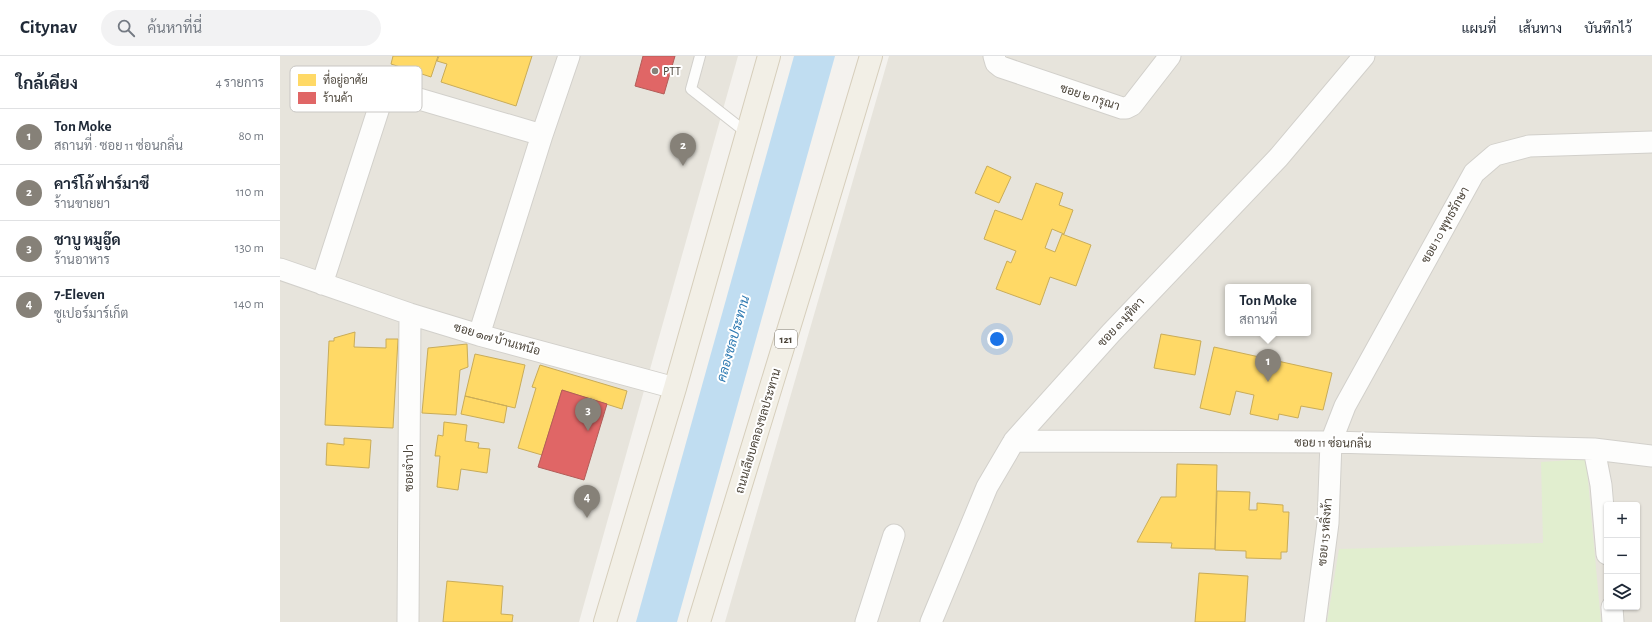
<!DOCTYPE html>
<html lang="th">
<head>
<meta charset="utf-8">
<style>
	:root { --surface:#fff; --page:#f2f2f3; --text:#1f2937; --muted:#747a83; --line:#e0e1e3; --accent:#868178 }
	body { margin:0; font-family:"Alegreya Sans",Sarabun,sans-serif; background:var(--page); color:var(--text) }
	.controls { position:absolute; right:12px; bottom:12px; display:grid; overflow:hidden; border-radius:4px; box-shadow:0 1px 3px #0004 }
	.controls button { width:36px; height:36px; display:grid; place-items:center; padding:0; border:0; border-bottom:1px solid var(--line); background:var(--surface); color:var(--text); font:20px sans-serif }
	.you { position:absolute; left:717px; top:283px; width:14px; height:14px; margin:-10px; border:3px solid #fff; border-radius:50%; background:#1a73e8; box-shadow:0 0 0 6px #1a73e833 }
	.badge { display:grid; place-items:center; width:26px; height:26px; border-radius:50%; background:var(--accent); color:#fff; font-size:13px; font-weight:700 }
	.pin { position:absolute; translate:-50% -33px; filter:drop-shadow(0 1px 2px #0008) }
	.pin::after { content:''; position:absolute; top:21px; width:14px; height:12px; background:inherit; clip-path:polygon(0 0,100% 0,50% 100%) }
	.popup { position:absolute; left:945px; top:228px; width:86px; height:52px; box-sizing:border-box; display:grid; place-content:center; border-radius:4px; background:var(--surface); filter:drop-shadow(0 1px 3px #0005); font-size:13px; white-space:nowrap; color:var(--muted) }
	.popup b { font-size:15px; color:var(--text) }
	.popup::after { content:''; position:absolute; left:50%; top:100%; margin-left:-8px; border:8px solid transparent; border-top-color:var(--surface) }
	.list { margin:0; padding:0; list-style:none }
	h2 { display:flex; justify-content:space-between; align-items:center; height:52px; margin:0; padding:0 16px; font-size:17px }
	h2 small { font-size:13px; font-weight:400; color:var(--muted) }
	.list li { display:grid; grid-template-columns:26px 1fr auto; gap:12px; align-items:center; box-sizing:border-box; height:56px; padding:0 16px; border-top:1px solid var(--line) }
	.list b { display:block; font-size:15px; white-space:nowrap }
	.list p { margin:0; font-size:13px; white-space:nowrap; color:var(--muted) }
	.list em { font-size:13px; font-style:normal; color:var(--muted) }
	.icon { flex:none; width:22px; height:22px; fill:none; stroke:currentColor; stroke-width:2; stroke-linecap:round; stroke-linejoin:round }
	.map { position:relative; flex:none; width:1372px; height:566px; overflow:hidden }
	header { display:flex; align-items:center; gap:24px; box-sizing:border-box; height:56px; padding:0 20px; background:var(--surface); border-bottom:1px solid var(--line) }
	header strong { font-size:19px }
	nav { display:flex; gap:22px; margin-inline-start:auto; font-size:14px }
	.search { width:280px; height:36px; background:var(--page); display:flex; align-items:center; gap:10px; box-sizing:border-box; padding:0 14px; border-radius:22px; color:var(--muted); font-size:15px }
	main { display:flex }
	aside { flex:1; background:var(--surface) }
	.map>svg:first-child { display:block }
	.residential { fill:#e7e4dc; fill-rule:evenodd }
	.green { fill:#e1eecf }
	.water { fill:#c0ddf1 }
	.homes { fill:#ffd966; stroke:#c9ac58 }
	.shops { fill:#e06666; stroke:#b35c58 }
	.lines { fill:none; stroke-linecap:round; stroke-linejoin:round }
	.lane-casing { stroke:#d2d0cb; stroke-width:12 }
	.street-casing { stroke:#d2d0cb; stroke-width:23 }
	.primary-casing { stroke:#d6cebb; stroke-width:24 }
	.lane { stroke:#fdfdfc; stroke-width:10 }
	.street { stroke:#fdfdfc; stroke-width:21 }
	.primary { stroke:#f2efe6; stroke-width:22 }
	.poi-dot { fill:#868178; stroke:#fff; stroke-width:1.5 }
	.labels { text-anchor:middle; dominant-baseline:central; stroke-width:4; stroke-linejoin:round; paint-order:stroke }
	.shield { fill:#fff; stroke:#817c74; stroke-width:1 }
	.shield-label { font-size:11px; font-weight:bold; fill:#4b4439 }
	.poi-label { font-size:12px; fill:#4b4439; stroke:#fff; text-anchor:start }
	.street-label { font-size:12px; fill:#4b4439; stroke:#fff }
	.water-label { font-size:13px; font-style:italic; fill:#2e7ab2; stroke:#fff }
	.key { fill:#fff; stroke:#c9c7c4; stroke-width:1 }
	.key-label { font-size:11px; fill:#4b4439 }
</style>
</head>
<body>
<header>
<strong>Citynav</strong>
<div class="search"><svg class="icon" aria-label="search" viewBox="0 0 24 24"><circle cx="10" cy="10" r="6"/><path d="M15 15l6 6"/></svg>ค้นหาที่นี่</div>
<nav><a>แผนที่</a><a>เส้นทาง</a><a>บันทึกไว้</a></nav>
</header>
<main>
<aside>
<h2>ใกล้เคียง<small>4 รายการ</small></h2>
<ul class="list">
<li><span class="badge">1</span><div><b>Ton Moke</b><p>สถานที่ · ซอย 11 ซ่อนกลิ่น</p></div><em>80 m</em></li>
<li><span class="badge">2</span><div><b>คาร์โก้ ฟาร์มาซี</b><p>ร้านขายยา</p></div><em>110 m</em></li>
<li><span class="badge">3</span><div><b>ชาบู หมูอู๊ด</b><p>ร้านอาหาร</p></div><em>130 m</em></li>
<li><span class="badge">4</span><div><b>7-Eleven</b><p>ซูเปอร์มาร์เก็ต</p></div><em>140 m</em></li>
</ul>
</aside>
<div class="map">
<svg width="1372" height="566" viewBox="0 0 1372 566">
	<rect width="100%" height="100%" fill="#f4f2ee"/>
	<path class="residential" d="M0,0H458L299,566H0Z
		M609,0H1372V566H445ZM948,231H1028V277H948ZM1327,449H1357V551H1327Z"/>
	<path class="green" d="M1306,403L1321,566H1047L1059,493L1263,487L1261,406Z"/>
	<path class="water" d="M514,0H555L397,566H356Z"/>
	<path class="homes" d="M113,0H158L151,21L111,8Z
		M159,0H252L236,50L161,26L167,8L157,5Z
		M707,110L731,121L719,147L695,137Z
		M756,127L783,137L779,149L793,154L784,178L772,173L765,192L775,196L782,178L811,189L796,230L770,221L760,249L716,233L727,205L731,207L736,195L704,183L715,154L742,164Z
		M75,276L74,291L106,292V283H118L113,372L45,369L49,285H54V282Z
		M881,278L921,285L915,319L874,312Z
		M187,288L188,311L180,314L176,359L142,357L148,292Z
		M934,291L1052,317L1043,354L1021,350L1018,362L999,358L998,364L970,358L974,339L956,335L950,359L920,352Z
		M195,298L245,309L235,352L185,340Z
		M260,309L347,335L342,353L282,334L262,399L238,392L256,332L252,331Z
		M185,340L227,350L224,367L181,358Z
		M164,366L187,369L185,385L199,387L198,392L210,393L207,417L181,413L178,434L157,431L160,400H155L158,379L163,380Z
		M64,382L91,384L89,412L46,409L47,387L64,389Z
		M897,408L937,409L935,493L891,492L892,487L857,486L881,441H896Z
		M937,435L970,436L969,454H977V447L1003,449V456H1009L1007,496H1001V503L966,502V495L935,494Z
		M919,517L968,520L965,566H915Z
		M167,525L223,530L221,558L233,559L232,566H163Z"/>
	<path class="shops" d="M363,0H395L384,38L355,30Z
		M282,334L327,348L304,424L258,411Z"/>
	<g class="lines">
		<g class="lane-casing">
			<path id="lane" d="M420,0L411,33L467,77"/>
		</g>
		<g class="street-casing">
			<path id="street" d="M714,0L716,7L721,11L842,52H846L852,49L890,0
				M0,213L130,258L199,279L395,332
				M42,228L105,33L262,79
				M199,279L262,79L289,0
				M734,385L1051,386L1314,393L1372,400
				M1314,393L1321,429L1327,498
				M1332,551L1333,566
				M128,566L130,258
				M586,566L614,479
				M651,566L707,431L734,385L831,277L998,102L1084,0
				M1035,566L1048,467L1051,386L1065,350L1194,117L1215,99L1249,90L1372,86"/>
		</g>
		<g class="primary-casing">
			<path id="primary" d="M325,566L395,332L489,0
				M419,566L534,190L591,0"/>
		</g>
		<use href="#lane" class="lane"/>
		<use href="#street" class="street"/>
		<use href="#primary" class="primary"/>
	</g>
	<circle class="poi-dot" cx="375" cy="15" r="4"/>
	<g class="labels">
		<rect class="shield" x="495" y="274" width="22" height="18" rx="3"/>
		<g class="shield-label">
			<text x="506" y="283">121</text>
		</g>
		<g class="poi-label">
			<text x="383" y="15">PTT</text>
		</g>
		<g class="street-label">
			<text transform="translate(810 41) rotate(18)">ซอย ๒ กรุณา</text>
			<text transform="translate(1165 169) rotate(-61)">ซอย 10 พุทธรักษา</text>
			<text transform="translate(841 266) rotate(-47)">ซอย ๓ มุทิตา</text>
			<text transform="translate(217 283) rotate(16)">ซอย ๑๗ บ้านเหนือ</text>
			<text transform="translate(478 375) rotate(-73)">ถนนเลียบคลองชลประทาน</text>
			<text transform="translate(1053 387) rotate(1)">ซอย 11 ซ่อนกลิ่น</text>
			<text transform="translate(129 412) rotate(-90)">ซอยจำปา</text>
			<text transform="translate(1045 476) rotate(-85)">ซอย 15 หลิ่งห้า</text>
		</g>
		<g class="water-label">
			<text transform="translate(454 283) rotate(-74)">คลองชลประทาน</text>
		</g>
	</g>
	<rect x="10" y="10" width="132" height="46" rx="6" class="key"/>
	<rect x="18" y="18" width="18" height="12" fill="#ffd966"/>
	<rect x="18" y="36" width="18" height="12" fill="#e06666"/>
	<g class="key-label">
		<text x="43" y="28">ที่อยู่อาศัย</text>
		<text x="43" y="46">ร้านค้า</text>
	</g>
</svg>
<div class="controls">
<button>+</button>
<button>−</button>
<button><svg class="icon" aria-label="layers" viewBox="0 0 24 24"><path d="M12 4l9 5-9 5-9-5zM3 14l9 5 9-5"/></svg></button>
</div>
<div class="you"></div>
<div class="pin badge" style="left:988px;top:326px">1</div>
<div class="popup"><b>Ton Moke</b>สถานที่</div>
<div class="pin badge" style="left:403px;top:110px">2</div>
<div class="pin badge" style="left:308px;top:375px">3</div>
<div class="pin badge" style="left:307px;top:462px">4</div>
</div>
</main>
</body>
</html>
